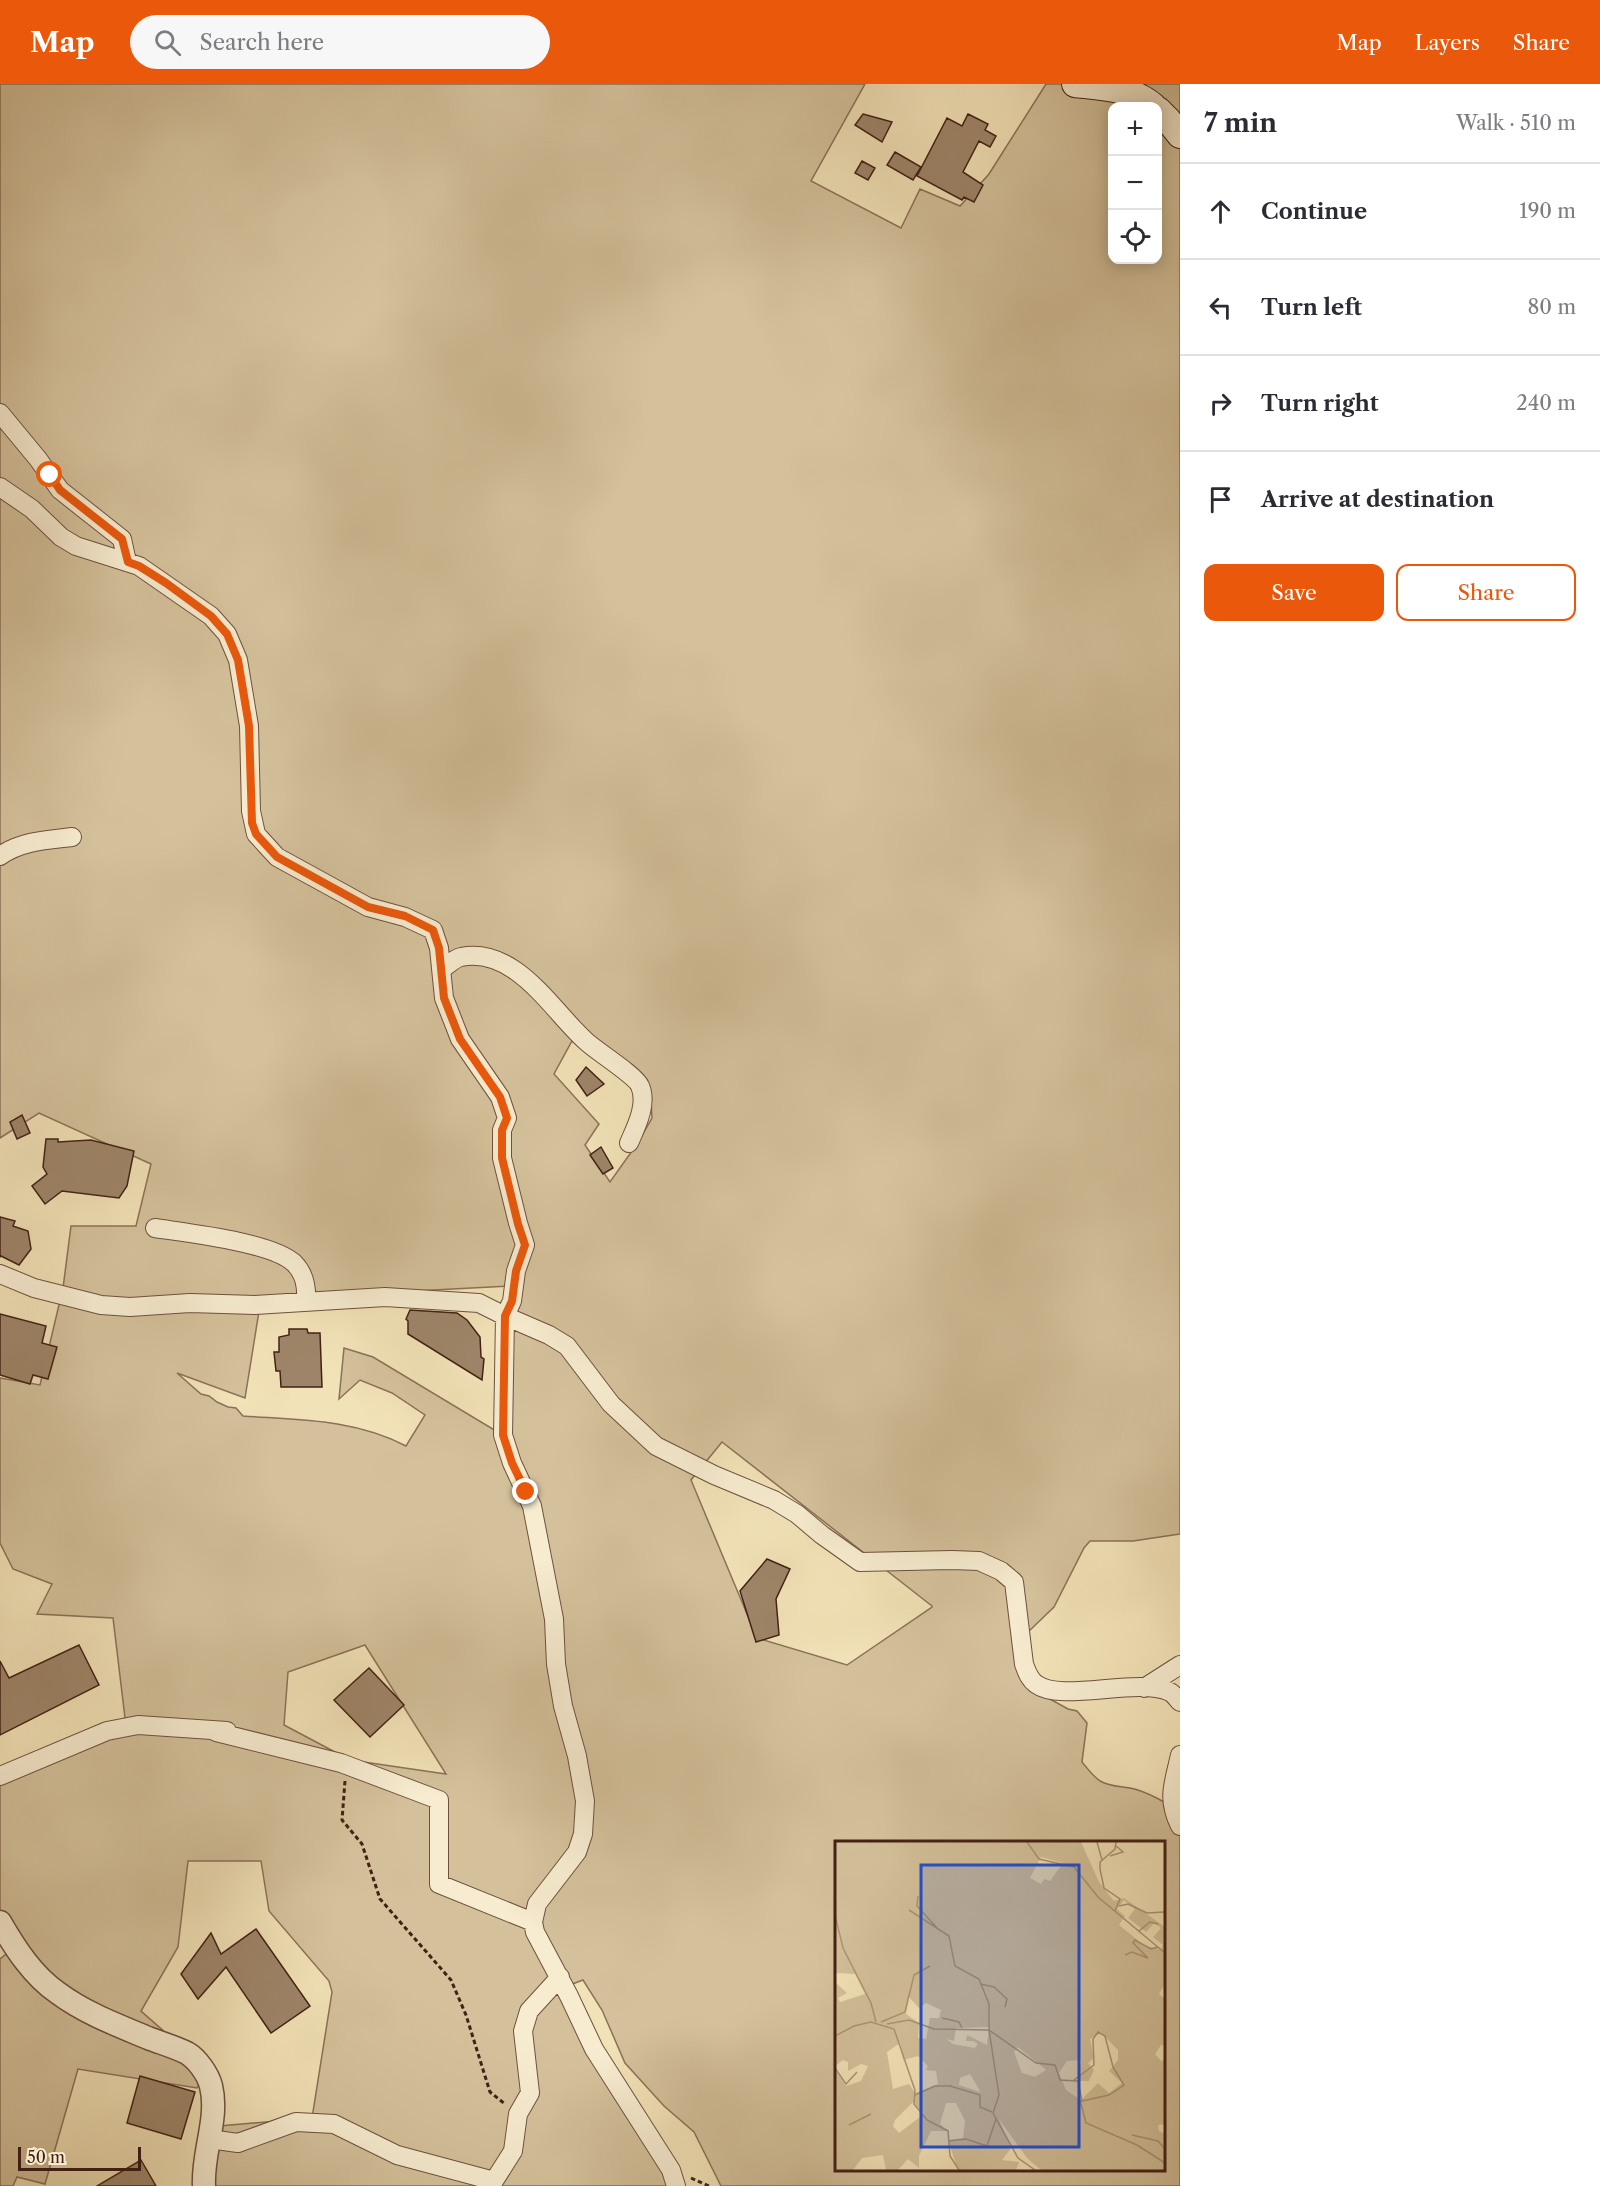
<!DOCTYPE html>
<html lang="en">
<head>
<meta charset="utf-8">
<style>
	:root { --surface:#fff; --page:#f7f7f7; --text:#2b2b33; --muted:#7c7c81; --line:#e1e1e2; --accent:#ea580c }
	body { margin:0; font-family:"Libre Caslon Text",serif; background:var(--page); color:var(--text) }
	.controls { position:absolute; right:18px; top:18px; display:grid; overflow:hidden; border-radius:12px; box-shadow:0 3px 15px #0003 }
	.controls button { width:54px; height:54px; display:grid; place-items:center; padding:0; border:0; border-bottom:2px solid var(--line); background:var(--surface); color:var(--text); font:30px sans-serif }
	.scale { position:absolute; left:18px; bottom:15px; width:123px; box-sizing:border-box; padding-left:6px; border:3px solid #422114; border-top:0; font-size:16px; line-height:21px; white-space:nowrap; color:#422114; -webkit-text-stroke:4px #f7ecd0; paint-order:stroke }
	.stop { position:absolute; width:18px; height:18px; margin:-14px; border:4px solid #ea580c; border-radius:50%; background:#fff }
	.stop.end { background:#ea580c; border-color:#fff; box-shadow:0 2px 6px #0008 }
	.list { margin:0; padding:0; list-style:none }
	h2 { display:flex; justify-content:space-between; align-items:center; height:78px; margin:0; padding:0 24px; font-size:26px }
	h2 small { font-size:20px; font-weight:400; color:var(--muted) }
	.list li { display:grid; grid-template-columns:39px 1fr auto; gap:18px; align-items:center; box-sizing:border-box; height:96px; padding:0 24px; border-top:2px solid var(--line) }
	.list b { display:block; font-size:22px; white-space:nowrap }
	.list em { font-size:20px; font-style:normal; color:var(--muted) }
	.actions { display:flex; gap:12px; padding:18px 24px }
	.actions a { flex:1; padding:14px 0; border:2px solid var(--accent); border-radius:12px; text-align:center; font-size:21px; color:var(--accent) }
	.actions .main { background:var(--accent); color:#fff }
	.icon { flex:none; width:33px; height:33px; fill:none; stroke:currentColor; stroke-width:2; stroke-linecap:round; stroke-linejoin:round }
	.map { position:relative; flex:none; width:1180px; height:2102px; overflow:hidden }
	header { display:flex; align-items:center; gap:36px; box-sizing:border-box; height:84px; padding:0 30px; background:var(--accent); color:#fff }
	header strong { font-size:28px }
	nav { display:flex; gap:33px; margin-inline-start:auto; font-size:21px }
	.search { width:420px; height:54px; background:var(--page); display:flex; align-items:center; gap:15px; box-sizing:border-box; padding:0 21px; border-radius:33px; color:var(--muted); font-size:22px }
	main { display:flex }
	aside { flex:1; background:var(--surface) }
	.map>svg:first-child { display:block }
	.green { fill:#d4c19b; stroke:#8b7158; stroke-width:1.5; fill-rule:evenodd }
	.building { fill:#9e8569; stroke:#422114; stroke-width:1.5 }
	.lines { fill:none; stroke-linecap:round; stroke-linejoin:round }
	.minor-casing { stroke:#6e513d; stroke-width:20 }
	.tertiary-casing { stroke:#6e513d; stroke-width:25 }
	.secondary-casing { stroke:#422114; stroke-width:28 }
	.path { stroke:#422114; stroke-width:3; stroke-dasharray:4.5 3; stroke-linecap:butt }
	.minor { stroke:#f7ecd0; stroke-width:18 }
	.tertiary { stroke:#f7ecd0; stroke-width:22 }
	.secondary { stroke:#f7ecd0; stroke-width:26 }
	.route { stroke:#ea580c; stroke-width:8 }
	.inset-road { fill:none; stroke:#ac9576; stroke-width:1.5 }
	.view { fill:#1d4ed8; fill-opacity:0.15; stroke:#1d4ed8; stroke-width:3 }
	.inset-edge { fill:none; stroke:#422114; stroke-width:3 }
</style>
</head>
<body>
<header>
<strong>Map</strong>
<div class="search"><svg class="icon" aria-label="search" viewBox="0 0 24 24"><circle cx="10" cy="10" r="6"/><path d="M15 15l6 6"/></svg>Search here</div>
<nav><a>Map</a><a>Layers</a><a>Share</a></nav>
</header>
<main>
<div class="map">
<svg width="1180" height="2102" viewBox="0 0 1180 2102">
	<rect width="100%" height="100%" fill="#f2e2b7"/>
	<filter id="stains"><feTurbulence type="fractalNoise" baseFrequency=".00333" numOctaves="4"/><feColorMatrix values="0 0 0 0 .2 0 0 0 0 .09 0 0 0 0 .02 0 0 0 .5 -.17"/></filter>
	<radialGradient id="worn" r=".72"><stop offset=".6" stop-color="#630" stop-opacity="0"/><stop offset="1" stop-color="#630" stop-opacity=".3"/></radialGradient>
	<path class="green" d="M0,0H865L811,97L901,144L920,105L960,122L989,90L1046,0H1180V1450L1133,1457H1090L1084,1464L1054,1523L1028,1548L1023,1589L1039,1609L1068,1625L1077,1627L1087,1639L1082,1678C1088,1685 1094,1694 1102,1698C1112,1703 1121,1702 1130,1704C1145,1707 1172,1720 1180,1731V2102H721L694,2048L664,2022L625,1979L602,1926L583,1896L562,1904L671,2102H208V2043L312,2034L332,1908L329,1897L269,1827L261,1777H188L178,1863L141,1927L208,1986L197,2004L78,1985L45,2100L17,2093L13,2102H0V1875L22,1857L0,1833V1683L125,1634L113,1534L37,1530L52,1500L13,1485L0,1459V1294L40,1301L63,1204L71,1142H136L151,1080L39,1029L0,1054ZM1112,22H1158V176H1112ZM572,957L651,1018L652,1034L637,1060L610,1098L585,1061L599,1040L554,990ZM511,1202L496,1347L373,1273L344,1264L339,1315L360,1296L392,1309L425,1331L406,1362C355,1335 299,1336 243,1332L236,1324L228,1323L217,1318L209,1312L201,1310L177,1289L245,1314L261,1215ZM722,1358L932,1522V1523L847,1581L757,1554L691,1396ZM365,1561L446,1690L350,1676L284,1641L288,1588ZM837,1758H1164V2086H837Z"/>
	<path class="building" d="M863,30L892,38L882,58L855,41Z
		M968,30L988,40L985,46L996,52L990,63L979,57L963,88L983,101L974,118L964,113L962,116L917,92L947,34L962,42Z
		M895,68L921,83L913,96L887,81Z
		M862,77L875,84L868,96L855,89Z
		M586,983L604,1000L587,1012L576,996Z
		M22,1031L30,1049L17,1055L10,1038Z
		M46,1055H58V1058L91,1056L134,1067L127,1102L119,1114L62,1107L45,1120L32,1102L47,1090L43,1083Z
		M601,1063L613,1084L603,1090L590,1071Z
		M0,1133L15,1137L13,1142L28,1147L31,1165L19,1181L1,1172L0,1173Z
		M410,1226L457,1229L467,1236L480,1253L481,1273L484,1275L482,1296L408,1250V1237L406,1235Z
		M0,1230L46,1242L42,1259L57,1263L48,1295L33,1291L30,1300L0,1291Z
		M289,1245H307L308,1249H320L322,1303H281L280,1287H276L274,1268H279V1253L289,1251Z
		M767,1475L790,1485L776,1515L779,1551L756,1558L740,1507Z
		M79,1561L99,1601L0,1651V1577L9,1594Z
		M369,1584L404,1621L370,1653L334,1616Z
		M256,1845L310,1922L271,1949L226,1883L198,1915L181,1890L211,1849L221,1870Z
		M140,1992L195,2008L181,2055L127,2039Z
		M141,2076L156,2102H97Z"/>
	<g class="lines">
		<g class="minor-casing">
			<path id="minor" d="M0,329L38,375L60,406L122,455L127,478
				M0,403L32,425L61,453L76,462L139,482L211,532L227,550L238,576L249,642L251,727L256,750L277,773L368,823L405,833L433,846L439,864L444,914L460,955L500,1013L507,1034L502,1046V1074L518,1139L525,1161L516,1187L512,1217L505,1232L549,1251L567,1262L611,1320L656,1362L714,1391L774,1416L797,1430L822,1451L860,1478L952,1476L979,1477L1001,1487L1014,1498L1024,1580C1027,1588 1029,1595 1036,1600C1061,1619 1137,1593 1170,1608C1174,1610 1177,1615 1180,1618
				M0,772C21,757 47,756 72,753
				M442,885C448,881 455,874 461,873C517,862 553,929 588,959C598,968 636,992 640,1002C648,1020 636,1043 629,1059
				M155,1144C187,1149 271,1158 294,1179C305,1190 307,1203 306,1218
				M0,1190L34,1204L101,1221L130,1223L190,1219L255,1221L385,1213L479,1219L505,1232L503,1351L512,1379L532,1422L554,1535L556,1580L563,1622L577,1672L585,1717L583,1750L577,1768L537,1820L533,1838L535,1848L569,1912L594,1965L671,2086L676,2102
				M1144,1604L1180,1581
				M216,1648L341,1679L439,1716V1800L533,1838
				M1180,1671C1174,1699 1166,1714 1180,1742
				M0,1692L107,1647L138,1641L227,1647
				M209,2055L238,2059L296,2038L334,2040L397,2071L494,2097L513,2067L518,2030L530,2009L523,1947L529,1927L560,1893"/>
		</g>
		<g class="tertiary-casing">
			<path id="tertiary" d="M0,1838C15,1864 33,1892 58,1909C85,1929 117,1941 148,1954C161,1959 175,1963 187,1969C197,1975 208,1990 211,2002C219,2035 202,2068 204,2102"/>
		</g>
		<g class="secondary-casing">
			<path id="secondary" d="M1075,0C1101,3 1133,4 1153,22
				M1158,26L1168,36L1180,51"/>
		</g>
		<path class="path" d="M345,1697L342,1736L362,1760L380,1815L451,1896L466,1931L490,2008L505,2020
			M691,2094L709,2102"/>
		<use href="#minor" class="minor"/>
		<use href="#tertiary" class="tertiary"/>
		<use href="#secondary" class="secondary"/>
	</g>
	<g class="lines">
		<path class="route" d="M50,391L60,406L122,455L128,478L139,482L166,499L211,532L227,550L238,576L249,642L252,739L256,750L277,773L368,823L405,832L433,846L439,864L444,914L460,955L500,1013L507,1034L502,1046V1074L518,1140L525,1161L516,1187L512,1217L505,1232L503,1351L512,1379L526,1408"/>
	</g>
	<g transform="translate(835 1757)">
		<rect width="330" height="330" fill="#f2e2b7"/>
		<path d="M0,1H246L264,41L279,60L289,57L330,86V143L324,153L330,158V205L326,204L320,213L326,220L330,218V283L323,284L324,290L330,293V329H206L192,317L164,278L176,307L167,319L184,321L181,329H123L113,299L128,297L130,280L121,262H111L105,283L114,290H96L84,315V327L73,318L63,329H51L48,314L27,317L18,329H0V228L11,245L26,240L33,225L26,223L13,230V221L8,219L0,225V141L12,152L3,157L5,161L30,153L20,133L0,132ZM206,16L228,22L215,40L209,38L206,43L195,37ZM289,59L300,68L293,77L311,91L319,82L326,87L318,96L328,104L326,108L310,105L284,84L290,75L282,68ZM74,156L84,167L91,162L106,169L104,177H95L91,198L83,197L84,182L71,173ZM154,186L152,204L132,194L131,200H138L143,203L140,207L118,203L111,198L119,200L121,187ZM266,192L283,209V219L274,230L287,242L274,252L263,242L246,259L231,249L224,232L232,220L246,219L243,240H254L259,229L253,222L259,217L255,198ZM65,202L68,219L83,215L93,225L91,229L101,230L103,243L80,252L74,243L58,248L52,211ZM183,206L210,228L211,229L200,236L187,232L179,211ZM135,233L145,250V251L124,244L125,237ZM78,261L89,273L64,292L58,285L60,279Z" fill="#d4c19b" fill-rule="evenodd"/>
		<path class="inset-road" d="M192,1L204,18L239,26L263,56L330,112M262,1L267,19M275,15L288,11L280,4M83,55L82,65L103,88M284,65L293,63L312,72L330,71M74,69L114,95L120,125L144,138L154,163V189L201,222L220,224L225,239L243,240L247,260L274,254L289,244L278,226L270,195L263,191L258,198L259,224L239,239M280,70L285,58L269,47L265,28V21L280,8L281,1M0,74L8,107L36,162L41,181M304,90L315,81L323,83M290,114L297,111L313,117L298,102L300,99L316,108L323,106M145,143L159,146L172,158L170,166M107,177L124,181L127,187M46,181L70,171L79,134L95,125M52,183L74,179L99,188L154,189L164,254L158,272L183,317L200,329M0,195L19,185L36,181L59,188L80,249L79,263L92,279L113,290L115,315L124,329M0,227L11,243L22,231M115,245L145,254V266L157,271M80,254L100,245H117M245,259L251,282L302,304L330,322M14,284L36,273M297,294L323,300L330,308M114,300L131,298L152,305L161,278"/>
		<path class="view" d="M86,24H244V306H86Z"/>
		<rect width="330" height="330" class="inset-edge"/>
	</g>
	<rect width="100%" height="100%" filter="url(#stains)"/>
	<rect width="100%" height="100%" fill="url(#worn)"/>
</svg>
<div class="controls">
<button>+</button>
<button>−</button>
<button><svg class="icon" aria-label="locate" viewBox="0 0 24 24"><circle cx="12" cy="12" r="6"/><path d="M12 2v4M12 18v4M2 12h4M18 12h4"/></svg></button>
</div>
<div class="scale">50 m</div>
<div class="stop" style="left:50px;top:391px"></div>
<div class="stop end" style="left:526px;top:1408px"></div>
</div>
<aside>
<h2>7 min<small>Walk · 510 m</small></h2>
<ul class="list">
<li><svg class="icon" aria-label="ahead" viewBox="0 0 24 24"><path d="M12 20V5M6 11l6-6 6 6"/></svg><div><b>Continue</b></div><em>190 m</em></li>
<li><svg class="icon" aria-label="left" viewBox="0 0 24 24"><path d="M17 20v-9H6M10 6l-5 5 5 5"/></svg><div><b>Turn left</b></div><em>80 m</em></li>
<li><svg class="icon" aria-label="right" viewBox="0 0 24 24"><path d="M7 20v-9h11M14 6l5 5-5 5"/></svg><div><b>Turn right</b></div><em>240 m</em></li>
<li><svg class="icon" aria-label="arrive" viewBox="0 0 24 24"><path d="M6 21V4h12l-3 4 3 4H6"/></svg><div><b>Arrive at destination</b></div></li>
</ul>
<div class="actions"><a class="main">Save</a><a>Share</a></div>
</aside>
</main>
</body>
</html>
